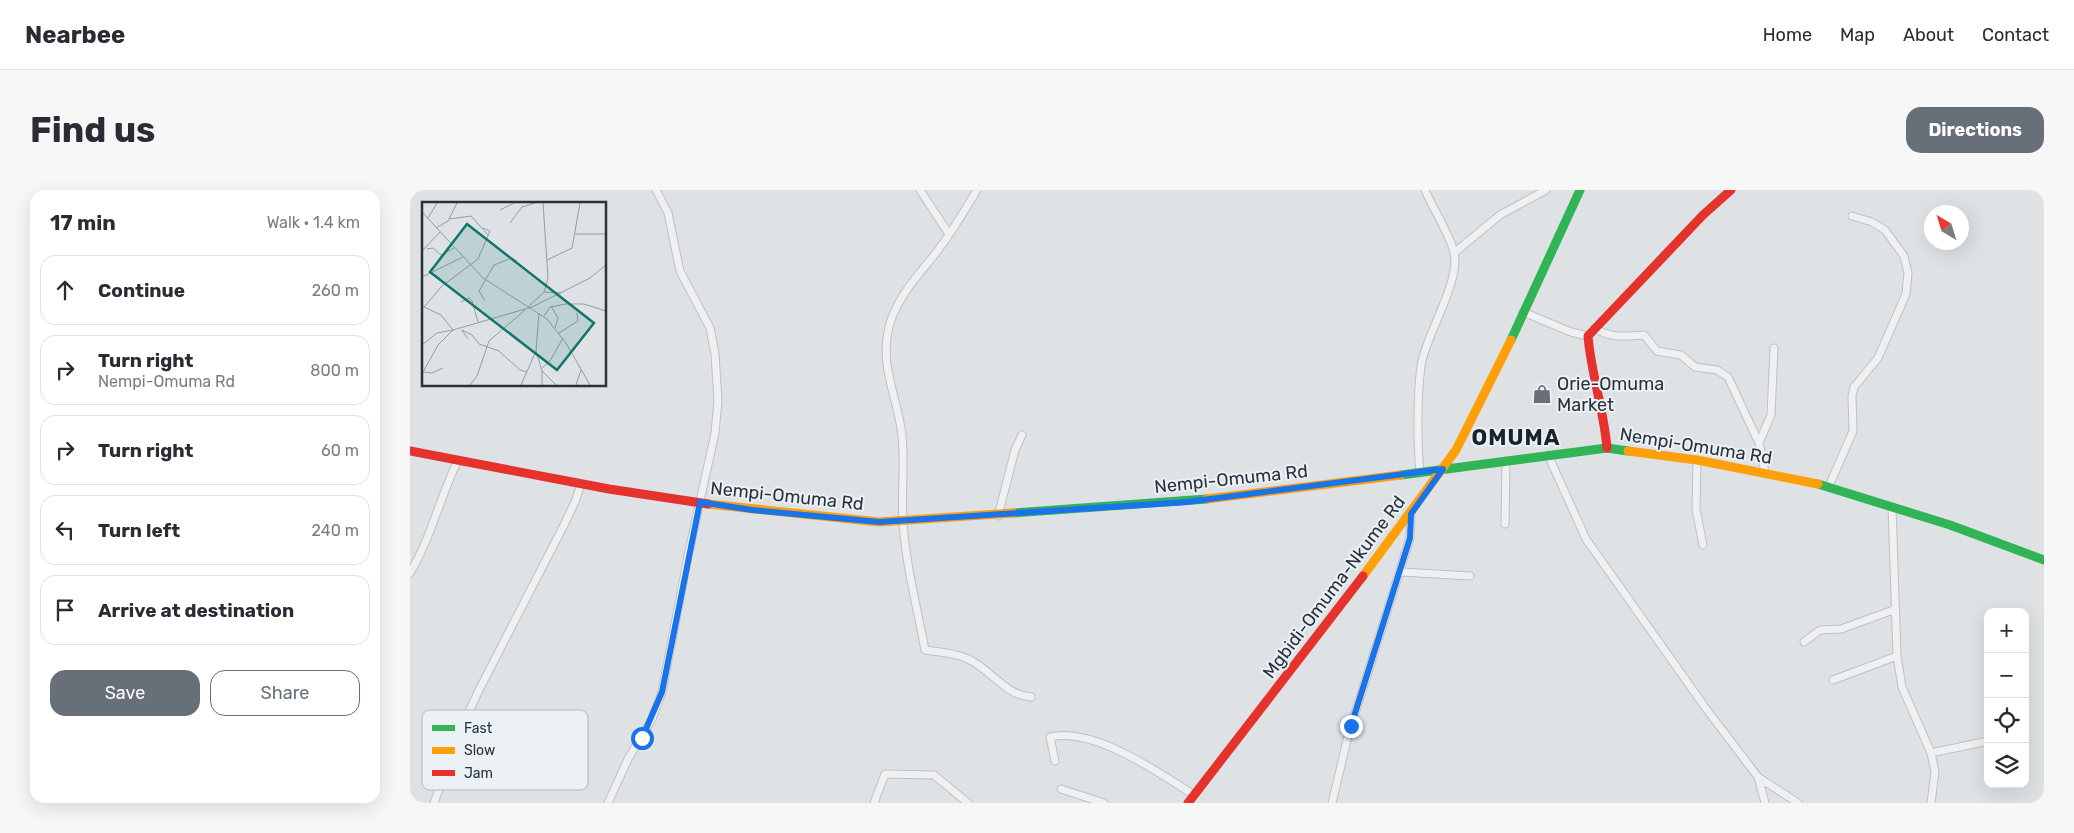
<!DOCTYPE html>
<html lang="en">
<head>
<meta charset="utf-8">
<style>
	:root { --surface:#fff; --page:#f7f7f7; --text:#2b2b33; --muted:#7c7c81; --line:#e1e1e2; --accent:#677078 }
	body { margin:0; font-family:Rubik,sans-serif; background:var(--page); color:var(--text) }
	.controls { position:absolute; right:15px; bottom:15px; display:grid; overflow:hidden; border-radius:10px; box-shadow:0 5px 20px #0002 }
	.controls button { width:45px; height:45px; display:grid; place-items:center; padding:0; border:0; border-bottom:1px solid var(--line); background:var(--surface); color:var(--text); font:25px sans-serif }
	.compass { position:absolute; left:1514px; top:15px; width:45px; height:45px; border-radius:50%; background:var(--surface); box-shadow:0 5px 20px #0002; rotate:322deg }
	.stop { position:absolute; width:15px; height:15px; margin:-11px; border:4px solid #1a73e8; border-radius:50%; background:#fff }
	.stop.end { background:#1a73e8; border-color:#fff; box-shadow:0 1px 5px #0008 }
	.list { margin:0; padding:0; list-style:none }
	h2 { display:flex; justify-content:space-between; align-items:center; height:65px; margin:0; padding:0 20px; font-size:21px }
	h2 small { font-size:16px; font-weight:400; color:var(--muted) }
	.list li { display:grid; grid-template-columns:32px 1fr auto; gap:15px; align-items:center; box-sizing:border-box; height:70px; margin:0 10px 10px; padding:0 10px; border:1px solid var(--line); border-radius:15px }
	.list b { display:block; font-size:19px; white-space:nowrap }
	.list p { margin:0; font-size:16px; white-space:nowrap; color:var(--muted) }
	.list em { font-size:16px; font-style:normal; color:var(--muted) }
	.actions { display:flex; gap:10px; padding:15px 20px }
	.actions a { flex:1; padding:11px 0; border:1px solid var(--accent); border-radius:15px; text-align:center; font-size:18px; color:var(--accent) }
	.actions .main { background:var(--accent); color:#fff }
	.icon { flex:none; width:28px; height:28px; fill:none; stroke:currentColor; stroke-width:2; stroke-linecap:round; stroke-linejoin:round }
	.map { position:relative; flex:none; width:1634px; height:613px; overflow:hidden; border-radius:15px }
	header { display:flex; align-items:center; gap:30px; box-sizing:border-box; height:70px; padding:0 25px; background:var(--surface); border-bottom:1px solid var(--line) }
	header strong { font-size:24px }
	nav { display:flex; gap:28px; margin-inline-start:auto; font-size:18px }
	.intro { display:flex; align-items:center; justify-content:space-between; box-sizing:border-box; height:120px; padding:0 30px }
	h1 { margin:0; font-size:35px }
	.button { padding:12px 22px; border-radius:15px; background:var(--accent); color:#fff; font-size:18px; font-weight:700 }
	main { display:flex; gap:30px; padding:0 30px }
	aside { flex:1; background:var(--surface); border-radius:15px; box-shadow:0 5px 20px #0002 }
	.map>svg:first-child { display:block }
	.lines { fill:none; stroke-linecap:round; stroke-linejoin:round }
	.street-casing { stroke:#bec0c3; stroke-width:9 }
	.street { stroke:#eff0f1; stroke-width:7 }
	.fast { stroke:#30b455; stroke-width:9 }
	.slow { stroke:#ff9f0a; stroke-width:9 }
	.jam { stroke:#e5322d; stroke-width:9 }
	.route { stroke:#1a73e8; stroke-width:6 }
	.labels { text-anchor:middle; dominant-baseline:central; stroke-width:4; stroke-linejoin:round; paint-order:stroke }
	.poi-label { font-size:18px; fill:#27323d; stroke:#ecf1f5; text-anchor:start }
	.street-label { font-size:18px; fill:#27323d; stroke:#ecf1f5 }
	.district-label { font-size:22px; font-weight:bold; letter-spacing:1px; fill:#19232e; stroke:#ecf1f5 }
	.inset-road { fill:none; stroke:#959ca2; stroke-width:1 }
	.view { fill:#0f766e; fill-opacity:0.15; stroke:#0f766e; stroke-width:2.5 }
	.inset-edge { fill:none; stroke:#27323d; stroke-width:2.5 }
	.key { fill:#ecf1f5; stroke:#b1b8be; stroke-width:1 }
	.key-label { font-size:14px; fill:#27323d }
</style>
</head>
<body>
<header>
<strong>Nearbee</strong>
<nav><a>Home</a><a>Map</a><a>About</a><a>Contact</a></nav>
</header>
<div class="intro"><h1>Find us</h1><a class="button">Directions</a></div>
<main>
<aside>
<h2>17 min<small>Walk · 1.4 km</small></h2>
<ul class="list">
<li><svg class="icon" aria-label="ahead" viewBox="0 0 24 24"><path d="M12 20V5M6 11l6-6 6 6"/></svg><div><b>Continue</b></div><em>260 m</em></li>
<li><svg class="icon" aria-label="right" viewBox="0 0 24 24"><path d="M7 20v-9h11M14 6l5 5-5 5"/></svg><div><b>Turn right</b><p>Nempi-Omuma Rd</p></div><em>800 m</em></li>
<li><svg class="icon" aria-label="right" viewBox="0 0 24 24"><path d="M7 20v-9h11M14 6l5 5-5 5"/></svg><div><b>Turn right</b></div><em>60 m</em></li>
<li><svg class="icon" aria-label="left" viewBox="0 0 24 24"><path d="M17 20v-9H6M10 6l-5 5 5 5"/></svg><div><b>Turn left</b></div><em>240 m</em></li>
<li><svg class="icon" aria-label="arrive" viewBox="0 0 24 24"><path d="M6 21V4h12l-3 4 3 4H6"/></svg><div><b>Arrive at destination</b></div></li>
</ul>
<div class="actions"><a class="main">Save</a><a>Share</a></div>
</aside>
<div class="map">
<svg width="1634" height="613" viewBox="0 0 1634 613">
	<rect width="100%" height="100%" fill="#dfe2e5"/>
	<g class="lines">
		<g class="street-casing">
			<path id="street" d="M510,0L539,44
				M567,0C554,22 541,44 525,64C507,87 489,105 480,133C468,175 487,204 492,245C495,274 491,303 493,332C496,376 507,417 515,460C528,462 546,463 558,469C581,479 594,505 621,507
				M1044,63L1090,25L1136,0
				M1113,122L1161,142L1178,146
				M1185,138C1201,149 1216,146 1234,145L1247,161L1271,165L1285,177L1307,180L1318,187L1349,253L1355,282
				M1349,253L1361,225L1364,158
				M1138,265L1176,349L1297,520L1348,587L1388,613
				M1287,270L1286,319L1293,355
				M1010,283C1007,251 1007,207 1011,176C1015,146 1051,92 1044,62C1039,43 1023,19 1015,0
				M1419,296L1443,241L1442,206L1444,197L1468,168L1496,104L1498,83L1494,66L1475,40L1462,32L1442,26
				M1482,317L1487,466L1492,497L1521,563L1525,582L1521,613
				M588,326L605,260L612,245
				M1095,334L1096,271
				M991,382L1060,386
				M0,383C21,348 30,307 48,270
				M1394,452L1410,440L1431,439L1486,419
				M1423,490L1487,466
				M1521,563L1578,551
				M645,571L640,547C684,537 748,582 784,605
				M1348,587L1355,613
				M651,599L694,613
				M24,613L49,543L69,500L153,337L165,312L171,294
				M198,613L218,569L242,529L252,502L279,361L305,243L308,211L305,164L300,138L270,81L258,23L246,0
				M464,613L475,584L524,585L558,613
				M922,613L938,546L1000,348L1001,324"/>
		</g>
		<use href="#street" class="street"/>
		<path class="fast" d="M1101,150L1170,0
			M991,285L1197,258L1218,261
			M1408,294L1540,335L1634,370
			M603,323L797,309"/>
		<path class="slow" d="M1218,261L1287,270L1408,294
			M797,309L991,285
			M298,314L469,332L603,323
			M953,386L1046,260L1101,150"/>
		<path class="jam" d="M1197,258C1194,220 1181,184 1178,146L1293,25L1321,0
			M0,261L199,299L298,314
			M778,613L953,386"/>
	</g>
	<g class="lines">
		<path class="route" d="M232,548L252,502L290,312L342,320L469,332L777,312L1033,279L1001,324L1000,348L941,536"/>
	</g>
	<defs>
		<g id="shop-bare" transform="scale(1.5)"><path d="M-5-2.5h2.3a2.7 3.5 0 0 1 5.4 0H5L5.5 6h-11ZM-1.5-2.5h3a1.5 2.3 0 0 0-3 0Z" fill="#677078" stroke="#ecf1f5" stroke-width="2.5" paint-order="stroke"/></g>
	</defs>
	<g fill-rule="evenodd">
		<use href="#shop-bare" x="1132" y="204"/>
	</g>
	<g class="labels">
		<g class="poi-label">
			<text x="1147" y="194">Orie-Omuma<tspan x="1147" dy="21">Market</tspan></text>
		</g>
		<g class="street-label">
			<text transform="translate(1286 256) rotate(9)">Nempi-Omuma Rd</text>
			<text transform="translate(821 289) rotate(-6)">Nempi-Omuma Rd</text>
			<text transform="translate(377 306) rotate(6)">Nempi-Omuma Rd</text>
			<text transform="translate(924 397) rotate(-53)">Mgbidi-Omuma-Nkume Rd</text>
		</g>
		<g class="district-label">
			<text x="1106" y="247">OMUMA</text>
		</g>
	</g>
	<g transform="translate(12 12)">
		<rect width="184" height="184" fill="#dfe2e5"/>
		<path class="inset-road" d="M78,8L92,1M0,10L61,76L125,117L144,141L168,183M6,16L15,1M27,17L49,14L66,33M88,21L100,5L113,1M14,26L26,19L35,1M153,32H184M5,47L11,46L19,53L32,46M0,49L18,30M125,58L150,46L158,1M0,75L41,55M122,90L139,91M63,99L57,89L72,63L90,56L95,59M39,100L47,96L50,99L56,120M0,104L19,113L31,128L15,131L0,143M129,104L136,116L133,126M2,105L20,84L56,57L68,29L61,26M106,105L122,90L126,76L121,1M117,111L114,149L120,169V183M122,114L128,105L144,102H162L184,109M137,131L156,119L155,111M46,137L40,128L50,133L57,142L77,149L98,168L105,170M119,167L128,159L141,136M120,169L134,183M2,170L10,171L21,166M0,172L16,143L31,128L110,105L168,76L184,63M48,183L55,174L67,139L103,108M99,183L114,149M154,183L159,168"/>
		<path class="view" d="M45,22L172,121L135,168L8,70Z"/>
		<rect width="184" height="184" class="inset-edge"/>
	</g>
	<rect x="12" y="520" width="166" height="80" rx="8" class="key"/>
	<rect x="22" y="535" width="23" height="6" fill="#30b455"/>
	<rect x="22" y="557" width="23" height="7" fill="#ff9f0a"/>
	<rect x="22" y="580" width="23" height="6" fill="#e5322d"/>
	<g class="key-label">
		<text x="54" y="543">Fast</text>
		<text x="54" y="565">Slow</text>
		<text x="54" y="588">Jam</text>
	</g>
</svg>
<div class="controls">
<button>+</button>
<button>−</button>
<button><svg class="icon" aria-label="locate" viewBox="0 0 24 24"><circle cx="12" cy="12" r="6"/><path d="M12 2v4M12 18v4M2 12h4M18 12h4"/></svg></button>
<button><svg class="icon" aria-label="layers" viewBox="0 0 24 24"><path d="M12 4l9 5-9 5-9-5zM3 14l9 5 9-5"/></svg></button>
</div>
<svg class="compass" viewBox="-18 -18 36 36"><path d="M0-13l5 13h-10z" fill="#e53935"/><path d="M0 13l5-13h-10z" fill="#7c7c81"/></svg>
<div class="stop" style="left:232px;top:548px"></div>
<div class="stop end" style="left:941px;top:536px"></div>
</div>
</main>
</body>
</html>
